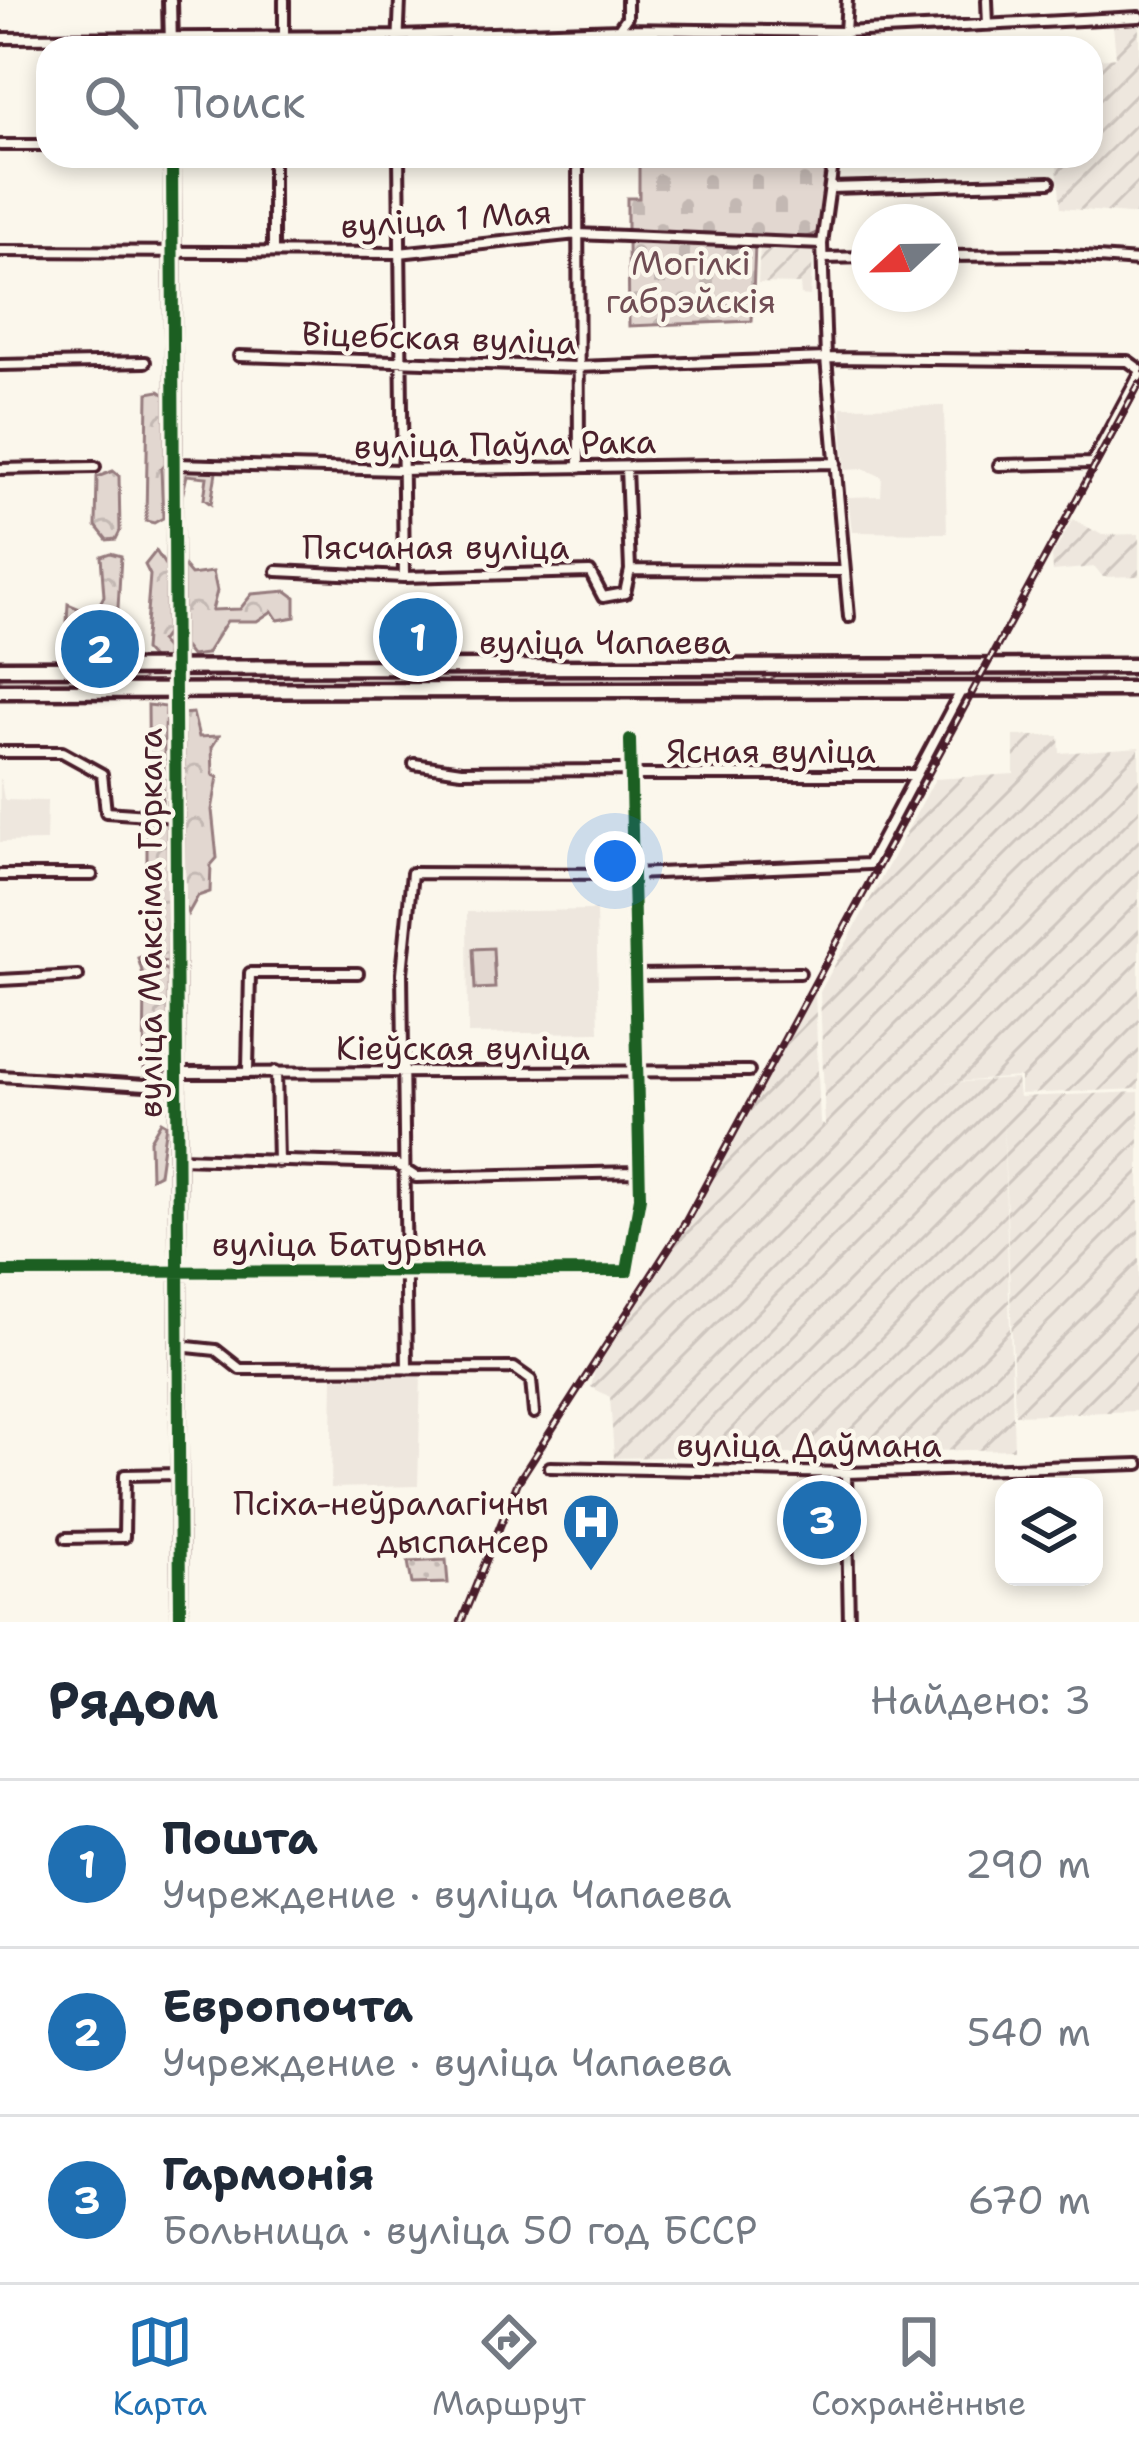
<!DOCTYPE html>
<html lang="ru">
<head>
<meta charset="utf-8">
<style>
	:root { --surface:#fff; --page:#f6f6f7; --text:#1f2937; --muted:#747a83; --line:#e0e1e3; --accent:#1f6fb2 }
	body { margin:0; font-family:"Shantell Sans",sans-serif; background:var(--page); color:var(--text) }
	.controls { position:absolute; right:36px; bottom:36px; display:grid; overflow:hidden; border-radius:24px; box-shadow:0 6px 18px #0003 }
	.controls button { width:108px; height:108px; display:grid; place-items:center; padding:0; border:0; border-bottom:3px solid var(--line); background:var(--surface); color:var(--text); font:60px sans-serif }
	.compass { position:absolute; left:851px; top:204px; width:108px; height:108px; border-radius:50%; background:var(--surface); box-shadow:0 6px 18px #0003; rotate:248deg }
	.you { position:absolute; left:615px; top:861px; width:42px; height:42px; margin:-30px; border:9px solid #fff; border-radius:50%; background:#1a73e8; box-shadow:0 0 0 18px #1a73e833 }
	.badge { display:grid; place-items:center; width:78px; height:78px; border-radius:50%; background:var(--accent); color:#fff; font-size:39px; font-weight:700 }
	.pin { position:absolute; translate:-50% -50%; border:6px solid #fff; box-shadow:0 3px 12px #0006 }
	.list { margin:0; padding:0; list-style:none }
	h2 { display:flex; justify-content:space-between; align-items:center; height:156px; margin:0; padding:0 48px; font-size:51px }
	h2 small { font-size:39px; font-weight:400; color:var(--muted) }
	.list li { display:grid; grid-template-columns:78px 1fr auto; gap:36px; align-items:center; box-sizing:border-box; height:168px; padding:0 48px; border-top:3px solid var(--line) }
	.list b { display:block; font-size:45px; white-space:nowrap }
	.list p { margin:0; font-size:39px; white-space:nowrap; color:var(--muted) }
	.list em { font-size:39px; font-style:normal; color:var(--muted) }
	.icon { flex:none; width:66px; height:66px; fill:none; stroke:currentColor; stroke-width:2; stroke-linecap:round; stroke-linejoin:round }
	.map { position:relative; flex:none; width:1139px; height:1622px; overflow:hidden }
	.search { position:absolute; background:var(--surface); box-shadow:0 6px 18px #0003; left:36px; right:36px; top:36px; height:132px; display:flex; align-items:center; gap:30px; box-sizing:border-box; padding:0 42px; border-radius:36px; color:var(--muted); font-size:45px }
	.sheet { height:660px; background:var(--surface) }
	nav { display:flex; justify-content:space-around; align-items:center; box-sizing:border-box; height:168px; border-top:3px solid var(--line); background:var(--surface); font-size:33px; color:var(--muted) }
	nav a { display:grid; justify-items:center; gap:6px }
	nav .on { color:var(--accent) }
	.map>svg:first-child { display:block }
	.built { fill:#eee7de }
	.industrial { fill:url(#industrial-furrows) }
	.grass { fill:#e2d7d0; stroke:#967b7e; stroke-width:3 }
	.forest { fill:url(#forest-crowns); stroke:#967b7e; stroke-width:3 }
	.cemetery { fill:url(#cemetery-stones); stroke:#967b7e; stroke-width:3 }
	.park { fill:url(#park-dots); stroke:#967b7e; stroke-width:3 }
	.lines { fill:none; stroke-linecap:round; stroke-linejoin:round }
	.minor-casing { stroke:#4a1f2b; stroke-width:16 }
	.tertiary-casing { stroke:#4a1f2b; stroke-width:20 }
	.secondary-casing { stroke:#4a1f2b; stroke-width:21 }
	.minor { stroke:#fbf7ec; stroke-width:8 }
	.tertiary { stroke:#fbf7ec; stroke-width:10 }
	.secondary { stroke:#fbf7ec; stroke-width:12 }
	.rail-casing { stroke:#4a1f2b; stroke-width:8 }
	.rail { stroke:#fbf7ec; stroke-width:3; stroke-dasharray:9; stroke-linecap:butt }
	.cycleway-casing { stroke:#fbf7ec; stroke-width:20 }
	.cycleway { stroke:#1b5e20; stroke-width:12 }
	.labels { text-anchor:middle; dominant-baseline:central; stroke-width:9; stroke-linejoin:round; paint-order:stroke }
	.street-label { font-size:33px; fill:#4a1f2b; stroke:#fbf7ec }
	.park-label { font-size:33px; fill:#704d54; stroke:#fbf7ec }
	.poi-label { font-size:33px; fill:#4a1f2b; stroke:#fbf7ec; text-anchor:end }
</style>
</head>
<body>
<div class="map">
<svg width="1139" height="1622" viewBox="0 0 1139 1622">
	<defs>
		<pattern id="industrial-furrows" width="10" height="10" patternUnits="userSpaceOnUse" patternTransform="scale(3)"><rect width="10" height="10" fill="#eee7de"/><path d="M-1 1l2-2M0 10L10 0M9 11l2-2" fill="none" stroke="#cec6bf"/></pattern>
		<pattern id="forest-crowns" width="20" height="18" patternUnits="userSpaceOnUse" patternTransform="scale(3)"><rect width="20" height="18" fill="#e2d7d0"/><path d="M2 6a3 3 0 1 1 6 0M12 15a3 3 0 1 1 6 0" fill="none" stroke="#c3b8b3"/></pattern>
		<pattern id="cemetery-stones" width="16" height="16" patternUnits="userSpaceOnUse" patternTransform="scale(3)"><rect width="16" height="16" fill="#e2d7d0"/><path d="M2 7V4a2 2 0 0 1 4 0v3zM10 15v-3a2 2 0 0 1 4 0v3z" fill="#c3b8b3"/></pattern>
		<pattern id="park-dots" width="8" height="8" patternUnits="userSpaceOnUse" patternTransform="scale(3)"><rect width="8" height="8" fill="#e2d7d0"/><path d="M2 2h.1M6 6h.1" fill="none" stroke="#c3b8b3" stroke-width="1.8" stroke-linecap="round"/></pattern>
	</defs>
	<rect width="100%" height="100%" fill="#fbf7ec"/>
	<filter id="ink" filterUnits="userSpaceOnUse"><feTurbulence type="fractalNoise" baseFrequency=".00833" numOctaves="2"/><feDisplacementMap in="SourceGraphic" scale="24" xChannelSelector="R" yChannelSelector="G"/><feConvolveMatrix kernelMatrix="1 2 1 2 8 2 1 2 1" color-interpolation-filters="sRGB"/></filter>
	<g filter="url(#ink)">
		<path class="built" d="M944,406L947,533L852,532L848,497L881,496L882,477L865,469L845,470L841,407Z
			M0,774L4,800L47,801L46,841L0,842Z
			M596,910L599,1032L468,1034L467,912Z
			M421,1375L418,1486L331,1488L333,1378Z"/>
		<path class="industrial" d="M1139,24V215L1061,208L1056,156H1091V60L1116,57L1113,25Z
			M760,244L814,245L810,296L801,295L800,284L758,283Z
			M1073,519L1102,535L1139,534V576L1103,577L1095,567L1053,571L1052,556Z
			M1014,736H1059L1060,753L1139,747V1089L1020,1094V1077L943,1083L1017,1079L1019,1097L1139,1092V1411L1015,1415L1003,1117L1014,1449L614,1458L610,1397L591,1387L595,1370L687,1227L815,991L820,1124L825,1125L820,992L935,779L1014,774Z"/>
		<path class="grass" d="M0,671H143V685L0,686Z
			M763,671L765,682L759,686L427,682L432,673Z
			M780,671H1100L1102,675L1095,684H775L772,679Z
			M414,673L416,686L210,687L209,674Z
			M493,948L495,988L475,989L473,949Z"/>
		<path class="forest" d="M159,391L165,395L166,463L161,469L163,518L154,523L146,521L148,393Z
			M184,468L216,472L211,504L204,499L207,477L187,475L182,497L178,494L177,477Z
			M113,471L119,476L120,531L116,539L107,540L96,526L97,477Z
			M156,551L170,573L169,630L160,642L167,650L165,662H155L144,650L150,575L145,565Z
			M110,553L121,556L117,625L113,632L110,626L103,628L100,635L74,632L67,622L68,604L94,615L104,596L101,556Z
			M181,563L191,575L213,572L217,591L212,610L240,609L252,594L287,591L295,597V617L278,620L272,611L257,621H227L206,654L191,656L181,643Z
			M148,705L166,707L162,802L149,809Z
			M193,713L199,737L219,736L212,747L213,775L218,777L212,810L217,858L211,865L210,892L198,896L188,914L181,896V714Z
			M147,819L168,822L170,962L155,961L150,938L157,933L147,925Z
			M144,956L169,972C167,1008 170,1039 169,1071L151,1082L144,1072L145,981L138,958Z
			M161,1121L166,1124L159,1174L151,1178L150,1140Z"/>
		<path class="cemetery" d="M837,35L836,48H616L627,37Z
			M639,156H826L819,232L805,238L627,232V198H639Z
			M628,240L755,244L752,321L629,326Z"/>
		<path class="park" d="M446,1560L448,1583L412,1584L408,1562Z"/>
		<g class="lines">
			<g class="minor-casing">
				<path id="minor" d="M987,0L988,25
					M0,38L398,36L620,29L845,32L1139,17
					M276,48L284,36V0
					M398,48L400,0
					M605,48L627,17V0
					M844,48L847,0
					M0,145H48
					M399,156L404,577
					M578,156L579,468
					M834,156L822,244L826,358L849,617
					M830,188L1050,182
					M0,251L399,253L577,234L822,244
					M273,251V156
					M941,256L1056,255L1139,261
					M823,258L869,257
					M239,356L577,367L826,358L1128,361L1139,369
					M0,365L145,362
					M175,464L400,470L836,463
					M999,465L1092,463L1139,375
					M626,467L630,570
					M0,469L95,467
					M277,571L404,577L590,572L603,597L625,593L630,570L843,571
					M0,752H62L102,774L106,812L176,817
					M414,764L461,771L622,770L633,775H914
					M0,875H92
					M636,975L800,973
					M0,980L78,976
					M248,1070L250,973H358
					M276,1071L278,1162
					M177,1073L749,1071
					M0,1076L162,1086
					M177,1158L396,1164L416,1177L636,1172
					M0,1272L627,1271L640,1197L630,740
					M178,1346L216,1350L240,1369L514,1368L531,1380L534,1413
					M407,1369L402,973L412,873L633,874L869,864L961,691
					M550,1467L846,1473L1139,1464
					M846,1474L849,1622
					M66,1538L124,1537L125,1475L180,1474"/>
			</g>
			<g class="tertiary-casing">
				<path id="tertiary" d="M170,0L171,48
					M172,156L180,1622"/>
			</g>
			<g class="secondary-casing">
				<path id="secondary" d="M0,668L1139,666
					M0,691L1139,689"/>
			</g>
			<use href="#minor" class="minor"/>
			<use href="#tertiary" class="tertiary"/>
			<use href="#secondary" class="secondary"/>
			<g class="rail-casing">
				<path id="rail" d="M461,1622L518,1482L685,1223L1139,384"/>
			</g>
			<use href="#rail" class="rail"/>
			<g class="cycleway-casing">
				<path id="cycleway" d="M172,156L180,1622
					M0,1272L627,1271L640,1197L630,740"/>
			</g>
			<use href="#cycleway" class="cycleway"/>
		</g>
	</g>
	<defs>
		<g id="hospital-pin" transform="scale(3)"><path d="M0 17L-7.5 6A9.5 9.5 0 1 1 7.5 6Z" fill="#1f6fb2" stroke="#fbf7ec"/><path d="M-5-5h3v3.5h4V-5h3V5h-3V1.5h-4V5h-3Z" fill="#fff"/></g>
	</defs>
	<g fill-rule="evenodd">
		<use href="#hospital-pin" x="591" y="1522"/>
	</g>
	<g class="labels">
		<g class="street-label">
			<text transform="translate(446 219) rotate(-4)">вуліца 1 Мая</text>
			<text transform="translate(439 338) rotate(2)">Віцебская вуліца</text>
			<text transform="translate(505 444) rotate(-1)">вуліца Паўла Рака</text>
			<text x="436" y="547">Пясчаная вуліца</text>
			<text x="605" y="642">вуліца Чапаева</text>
			<text x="771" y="751">Ясная вуліца</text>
			<text transform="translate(150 923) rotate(-90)">вуліца Максіма Горкага</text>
			<text x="463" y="1048">Кіеўская вуліца</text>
			<text x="349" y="1244">вуліца Батурына</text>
			<text x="809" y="1445">вуліца Даўмана</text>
		</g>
		<g class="park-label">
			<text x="691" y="263">Могілкі<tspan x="691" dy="38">габрэйскія</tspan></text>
		</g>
		<g class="poi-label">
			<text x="549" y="1503">Псіха-неўралагічны<tspan x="549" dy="38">дыспансер</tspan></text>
		</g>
	</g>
</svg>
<div class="controls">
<button><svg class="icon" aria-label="layers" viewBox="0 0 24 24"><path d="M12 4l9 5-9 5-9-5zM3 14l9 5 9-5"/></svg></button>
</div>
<svg class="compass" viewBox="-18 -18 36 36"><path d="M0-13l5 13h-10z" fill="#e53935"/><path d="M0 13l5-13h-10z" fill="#747a83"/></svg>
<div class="you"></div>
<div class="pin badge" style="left:418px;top:637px">1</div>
<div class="pin badge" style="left:100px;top:649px">2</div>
<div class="pin badge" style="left:822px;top:1520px">3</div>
<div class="search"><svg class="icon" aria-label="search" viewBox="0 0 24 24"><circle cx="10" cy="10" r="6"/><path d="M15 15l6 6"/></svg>Поиск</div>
</div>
<section class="sheet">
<h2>Рядом<small>Найдено: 3</small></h2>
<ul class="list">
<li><span class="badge">1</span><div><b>Пошта</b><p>Учреждение · вуліца Чапаева</p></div><em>290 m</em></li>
<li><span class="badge">2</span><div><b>Европочта</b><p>Учреждение · вуліца Чапаева</p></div><em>540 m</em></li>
<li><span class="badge">3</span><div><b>Гармонія</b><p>Больница · вуліца 50 год БССР</p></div><em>670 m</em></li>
</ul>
</section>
<nav>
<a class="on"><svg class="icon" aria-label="map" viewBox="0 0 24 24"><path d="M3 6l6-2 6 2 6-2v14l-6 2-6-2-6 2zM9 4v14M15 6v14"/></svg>Карта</a>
<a><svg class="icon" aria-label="directions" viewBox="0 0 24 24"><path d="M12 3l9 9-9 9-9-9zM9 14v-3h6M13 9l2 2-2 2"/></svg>Маршрут</a>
<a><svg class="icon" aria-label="saved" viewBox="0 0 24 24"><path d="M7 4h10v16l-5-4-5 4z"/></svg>Сохранённые</a>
</nav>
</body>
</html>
